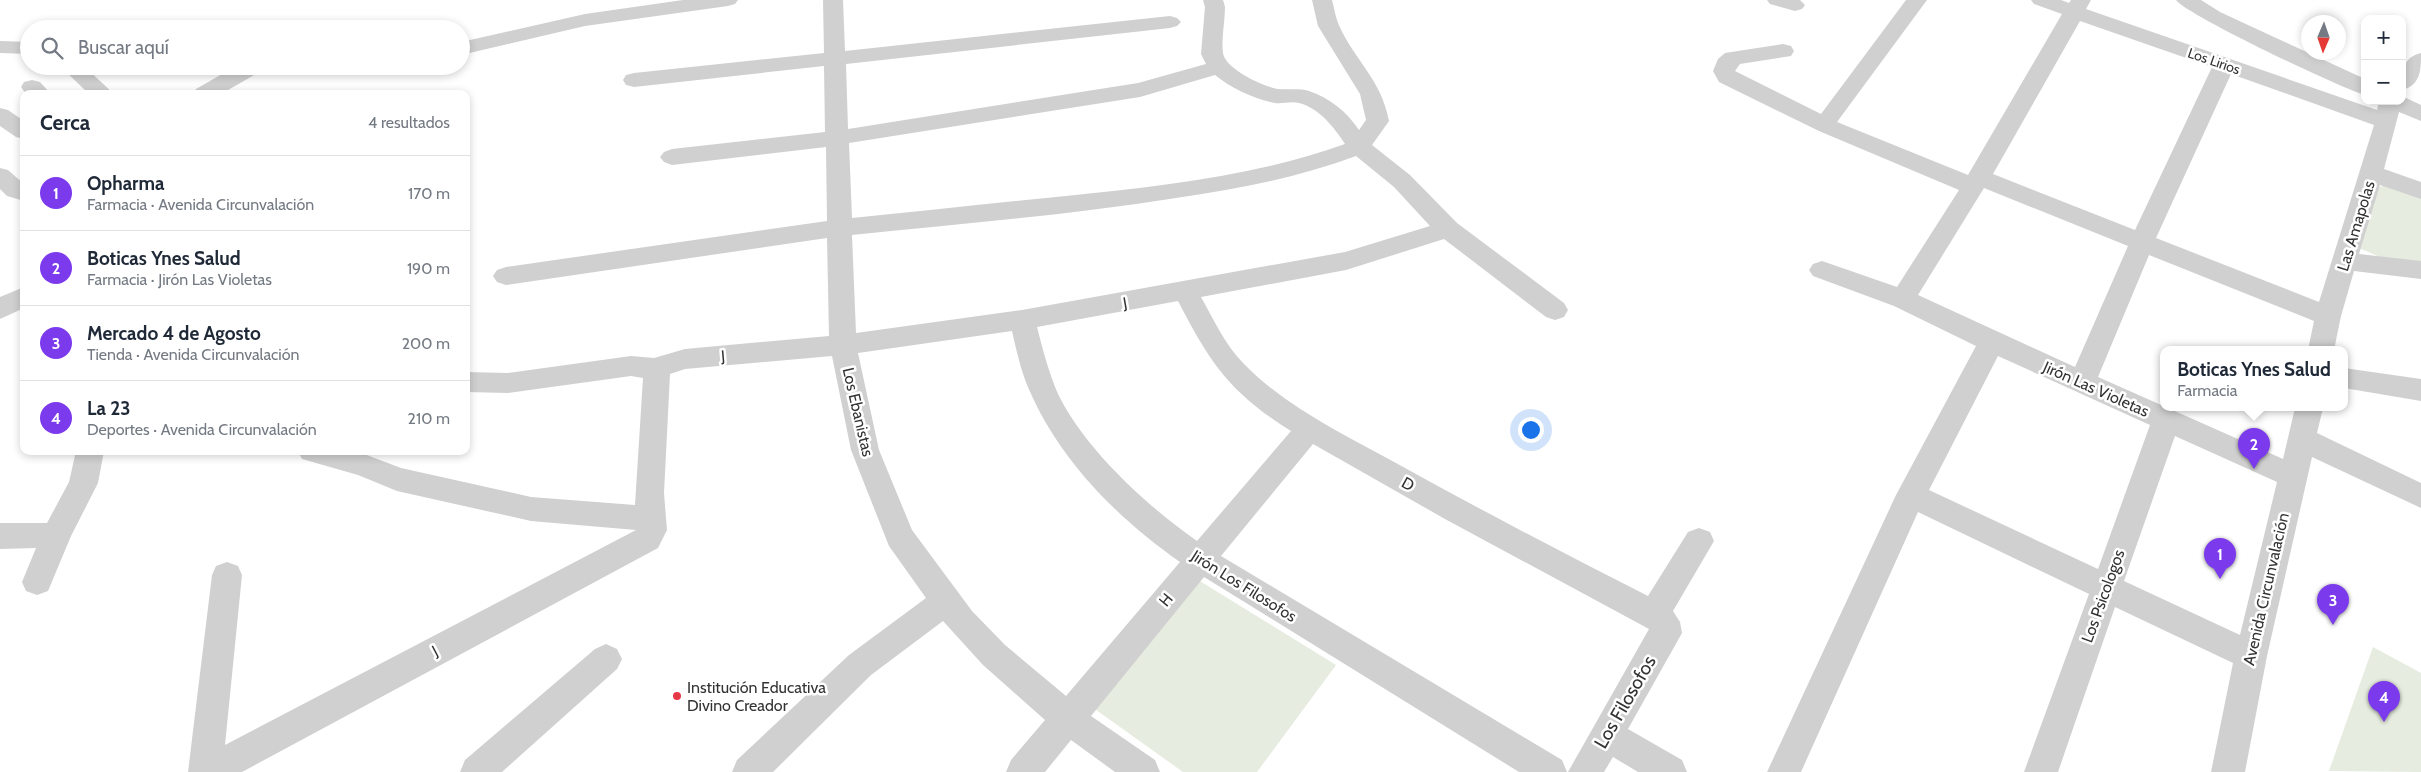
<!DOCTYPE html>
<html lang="es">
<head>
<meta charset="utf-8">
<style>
	:root { --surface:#fff; --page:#f6f6f7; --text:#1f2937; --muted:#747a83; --line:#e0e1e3; --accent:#7c3aed }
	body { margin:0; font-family:Cabin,sans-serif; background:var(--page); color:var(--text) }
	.controls { position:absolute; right:15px; top:15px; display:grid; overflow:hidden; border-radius:10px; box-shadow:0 2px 8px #0003 }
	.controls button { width:45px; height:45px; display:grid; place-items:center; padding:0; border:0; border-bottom:1px solid var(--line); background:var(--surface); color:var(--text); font:25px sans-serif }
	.compass { position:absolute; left:2301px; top:15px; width:45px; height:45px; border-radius:50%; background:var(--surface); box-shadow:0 2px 8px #0003; rotate:182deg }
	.you { position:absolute; left:1530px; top:429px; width:18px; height:18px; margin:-12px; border:4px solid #fff; border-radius:50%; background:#1a73e8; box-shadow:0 0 0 8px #1a73e833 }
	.badge { display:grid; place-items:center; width:32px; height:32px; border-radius:50%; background:var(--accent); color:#fff; font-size:16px; font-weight:700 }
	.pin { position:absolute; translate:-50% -41px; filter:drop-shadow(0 1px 2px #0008) }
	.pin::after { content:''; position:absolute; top:26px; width:18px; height:15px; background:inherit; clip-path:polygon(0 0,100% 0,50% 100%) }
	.popup { position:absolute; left:2160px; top:346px; width:188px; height:65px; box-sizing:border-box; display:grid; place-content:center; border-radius:10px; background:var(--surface); filter:drop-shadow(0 1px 4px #0005); font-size:16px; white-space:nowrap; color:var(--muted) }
	.popup b { font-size:19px; color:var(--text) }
	.popup::after { content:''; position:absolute; left:50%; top:100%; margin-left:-10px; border:10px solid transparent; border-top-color:var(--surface) }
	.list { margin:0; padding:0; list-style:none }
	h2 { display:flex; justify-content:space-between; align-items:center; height:65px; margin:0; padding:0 20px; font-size:21px }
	h2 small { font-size:16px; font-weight:400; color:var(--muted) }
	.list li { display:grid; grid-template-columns:32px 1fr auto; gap:15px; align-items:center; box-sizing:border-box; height:75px; padding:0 20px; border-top:1px solid var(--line) }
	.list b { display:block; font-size:19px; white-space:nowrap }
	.list p { margin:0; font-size:16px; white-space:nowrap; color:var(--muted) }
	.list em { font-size:16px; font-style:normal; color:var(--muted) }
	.icon { flex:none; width:28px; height:28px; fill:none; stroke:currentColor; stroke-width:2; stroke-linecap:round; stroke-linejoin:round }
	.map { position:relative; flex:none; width:2421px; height:772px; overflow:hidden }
	.search { position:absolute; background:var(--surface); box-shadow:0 2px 8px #0003; left:20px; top:20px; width:450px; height:55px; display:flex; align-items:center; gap:12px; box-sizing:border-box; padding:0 18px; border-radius:28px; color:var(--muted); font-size:19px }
	.panel { position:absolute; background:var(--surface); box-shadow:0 2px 8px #0003; left:20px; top:90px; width:450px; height:365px; border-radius:10px }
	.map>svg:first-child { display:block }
	.green { fill:#e6ecdf }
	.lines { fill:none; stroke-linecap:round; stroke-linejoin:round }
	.minor { fill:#d0d0d0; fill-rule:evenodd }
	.poi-dot { fill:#e63946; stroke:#fff; stroke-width:2 }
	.labels { text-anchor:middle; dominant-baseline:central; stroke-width:5; stroke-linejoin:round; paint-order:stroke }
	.far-street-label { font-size:14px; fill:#333; stroke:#fff }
	.street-label { font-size:16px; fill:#333; stroke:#fff }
	.poi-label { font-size:16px; fill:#333; stroke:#fff; text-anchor:start }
	.near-street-label { font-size:19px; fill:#333; stroke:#fff }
</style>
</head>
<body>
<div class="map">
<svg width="2421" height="772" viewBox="0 0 2421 772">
	<rect width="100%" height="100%" fill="#fff"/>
	<path class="green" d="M2390,184L2421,195V263L2380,257L2359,248L2376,188Z
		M1190,575L1336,665L1257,772H1183L1085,702Z
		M2373,647L2421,673V772L2329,771Z"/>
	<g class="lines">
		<path class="minor" d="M683,0H738L735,4L728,6L585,26L461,55V42L585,14Z
			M823,0H843L845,51L1170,16L1177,18L1181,22L1177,26L1170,28L846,64L848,129L1138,83L1206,64L1201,54L1205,7L1203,0H1223L1225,7C1225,22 1221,39 1223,53C1225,69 1264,87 1278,89C1289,90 1299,88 1309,91C1330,98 1347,112 1359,130L1366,120L1360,94L1318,26L1312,0H1332C1334,7 1335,15 1338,23C1353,59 1381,78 1389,121L1372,145L1410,175L1457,223L1564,303L1568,310L1564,317L1555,320L1546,317L1444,239L1346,270L1201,297C1214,320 1225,345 1244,364C1286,407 1343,434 1396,463C1479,509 1563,553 1648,596L1688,532L1699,528L1710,532L1714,541L1673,611L1680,622L1682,633L1628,729L1682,760L1687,772H1638L1613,757L1604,772H1568L1649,629L1445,519L1313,444L1221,556L1562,760L1567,772H1519L1204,577L1091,716L1155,760L1160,772H1115L1071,740L1045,772H1006L1011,760L1045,720L983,665L943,621L871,675L773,772H732L737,760L849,655L926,598L889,546L851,450L832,356L685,369L670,374L664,493L667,530L658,548L242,772H188L212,575L216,566L227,562L238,566L242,575L225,745L636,530L531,521L397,491L358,475L302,459L298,451H356L401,468L531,497L635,505L643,378L631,376L508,393L466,392V372L508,373L631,356L654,358L685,349L829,336L827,238L506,285L497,282L493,276L497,270L506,267L827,221L826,147L672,165L664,162L660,157L664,152L672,149L825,132L824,66L634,87L626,85L623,80L626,75L634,73L824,53ZM1215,75C1231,88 1254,99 1275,103C1283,104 1291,101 1299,103C1319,108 1334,127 1345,144C1256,176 1160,186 1066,196C995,203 923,211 852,218L849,143L1140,97ZM1356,156L1394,187L1430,226L1345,252L1022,310L856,333L852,235C960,224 1069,215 1176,198C1237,189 1297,178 1356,156ZM1178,301C1210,363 1230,393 1291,431L1197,541C1148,507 1086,450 1059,396C1049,374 1043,350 1037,327ZM1012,331C1017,353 1022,376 1032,396C1063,464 1120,520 1180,562L1066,696L1005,645L972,611L912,530L879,450L858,353Z
			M1767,0H1800L1805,5L1802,9L1795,11L1770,4Z
			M1906,0H1927L1837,122L1968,175L2062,14L2034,4L2031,0H2061L2069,3L2071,0H2091L2086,9L2377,110L2379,101H2402V96L2421,105V121L2399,112L2384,169L2421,182V199L2380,185L2359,254L2421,261V279L2354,271L2341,316L2334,350H2308L2314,321L2149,255L2098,377L2283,459L2295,408H2323L2317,433L2421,483V508L2312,457L2267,656L2245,772H2211L2233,663L2115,607L2058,772H2024L2089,594L1918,512L1801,772H1767L1896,495L1976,346L1894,306L1813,276L1809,270L1813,264L1822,261L1897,287L1959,190L1819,131L1719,82L1713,71L1718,59L1725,53L1783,44L1791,46L1794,51L1791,56L1740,64L1735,71L1821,114ZM2080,21L2212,67L2135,230L1993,174ZM2231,74L2374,125L2319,302L2156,238ZM1984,188L2128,246L2075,367L1918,295ZM1998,356L2150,425L2098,569L1929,490ZM2175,436L2277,482L2240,635L2124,581Z
			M2176,0H2201L2220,12L2365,79V95C2342,89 2185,14 2176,0Z
			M0,41L29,42V54L0,53Z
			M2421,53C2421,70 2421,85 2402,90C2402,73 2401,58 2421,53Z
			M60,66H84L114,94H89Z
			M236,66H264L261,71L221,94H193L196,89Z
			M32,80L40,82L51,94H26L21,87L24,82Z
			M0,108L8,110L24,121V139L16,137L0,126Z
			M0,168L8,170L24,184V201L7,196L0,189Z
			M24,287V308L0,319V297Z
			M2344,368L2421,379V401L2344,388Z
			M76,451H104L98,483L71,536L48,591L37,595L26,591L22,582L36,548L0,549V523H47L69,482Z
			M606,644L617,649L622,659L617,669L502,772H460L465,760L595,649Z"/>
	</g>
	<circle class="poi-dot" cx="677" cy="696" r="5"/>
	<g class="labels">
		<g class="far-street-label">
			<text transform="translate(2214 61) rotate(19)">Los Lirios</text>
		</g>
		<g class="street-label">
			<text transform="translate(2356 226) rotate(-73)">Las Amapolas</text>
			<text transform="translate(1125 303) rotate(-10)">J</text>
			<text transform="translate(723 356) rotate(-5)">J</text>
			<text transform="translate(2096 389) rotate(24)">Jirón Las Violetas</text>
			<text transform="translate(858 412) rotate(77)">Los Ebanistas</text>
			<text transform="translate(1408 484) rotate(29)">D</text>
			<text transform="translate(1244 586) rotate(32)">Jirón Los Filosofos</text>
			<text transform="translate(2266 589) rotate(-77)">Avenida Circunvalación</text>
			<text transform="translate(2103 596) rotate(-70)">Los Psicologos</text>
			<text transform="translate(1166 600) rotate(-50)">H</text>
			<text transform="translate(435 651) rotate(-28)">J</text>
		</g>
		<g class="poi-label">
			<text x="687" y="687">Institución Educativa<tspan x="687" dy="18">Divino Creador</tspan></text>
		</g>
		<g class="near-street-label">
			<text transform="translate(1625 702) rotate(-60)">Los Filosofos</text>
		</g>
	</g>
</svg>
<div class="controls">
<button>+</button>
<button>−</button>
</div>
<svg class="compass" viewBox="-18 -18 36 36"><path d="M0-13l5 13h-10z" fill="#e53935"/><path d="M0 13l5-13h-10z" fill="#747a83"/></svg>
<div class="you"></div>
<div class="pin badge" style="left:2220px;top:579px">1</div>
<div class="pin badge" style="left:2254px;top:469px">2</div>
<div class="popup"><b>Boticas Ynes Salud</b>Farmacia</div>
<div class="pin badge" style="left:2333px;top:625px">3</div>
<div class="pin badge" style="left:2384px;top:722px">4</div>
<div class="search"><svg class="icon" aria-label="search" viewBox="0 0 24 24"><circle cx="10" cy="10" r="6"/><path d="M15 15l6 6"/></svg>Buscar aquí</div>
<section class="panel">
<h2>Cerca<small>4 resultados</small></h2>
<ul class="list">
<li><span class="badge">1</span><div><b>Opharma</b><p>Farmacia · Avenida Circunvalación</p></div><em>170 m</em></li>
<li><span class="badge">2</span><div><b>Boticas Ynes Salud</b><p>Farmacia · Jirón Las Violetas</p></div><em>190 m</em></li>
<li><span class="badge">3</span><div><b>Mercado 4 de Agosto</b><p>Tienda · Avenida Circunvalación</p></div><em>200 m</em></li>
<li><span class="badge">4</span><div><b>La 23</b><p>Deportes · Avenida Circunvalación</p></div><em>210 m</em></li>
</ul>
</section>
</div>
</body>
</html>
